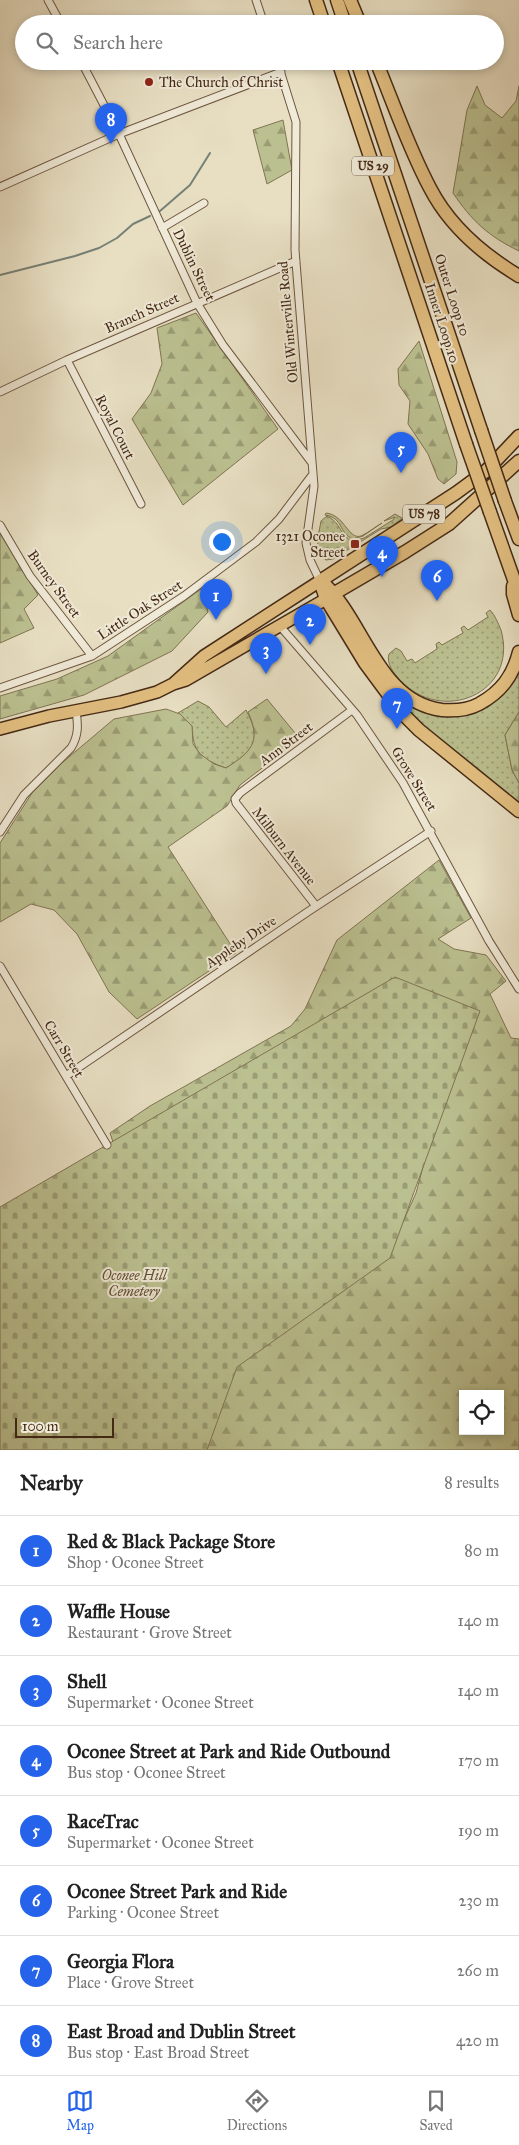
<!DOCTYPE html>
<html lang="en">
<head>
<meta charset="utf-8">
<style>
	:root { --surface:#fff; --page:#f2f2f2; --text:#222; --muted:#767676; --line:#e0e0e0; --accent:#2563eb }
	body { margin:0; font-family:"IM FELL Great Primer",serif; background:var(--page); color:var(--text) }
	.controls { position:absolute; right:15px; bottom:15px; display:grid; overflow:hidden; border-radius:0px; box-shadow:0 2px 8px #0003 }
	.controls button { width:45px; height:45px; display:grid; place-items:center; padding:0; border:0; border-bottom:1px solid var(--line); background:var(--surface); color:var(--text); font:25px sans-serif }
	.scale { position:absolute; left:15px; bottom:12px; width:99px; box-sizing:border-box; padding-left:5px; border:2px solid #442914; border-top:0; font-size:14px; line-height:18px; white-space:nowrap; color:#442914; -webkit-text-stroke:4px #f0ead8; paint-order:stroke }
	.you { position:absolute; left:221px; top:541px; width:18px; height:18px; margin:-12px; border:4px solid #fff; border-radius:50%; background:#1a73e8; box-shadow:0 0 0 8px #1a73e833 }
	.badge { display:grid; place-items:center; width:32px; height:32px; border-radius:50%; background:var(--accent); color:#fff; font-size:16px; font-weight:700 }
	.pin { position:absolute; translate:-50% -41px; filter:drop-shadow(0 1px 2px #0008) }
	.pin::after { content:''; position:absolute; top:26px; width:18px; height:15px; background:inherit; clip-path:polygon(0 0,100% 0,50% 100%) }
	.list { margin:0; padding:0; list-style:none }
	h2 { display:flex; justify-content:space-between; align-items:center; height:65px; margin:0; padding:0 20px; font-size:21px }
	h2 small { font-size:16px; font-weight:400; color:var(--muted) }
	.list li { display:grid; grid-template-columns:32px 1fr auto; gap:15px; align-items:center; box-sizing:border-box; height:70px; padding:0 20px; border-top:1px solid var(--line) }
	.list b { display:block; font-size:19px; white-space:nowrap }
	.list p { margin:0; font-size:16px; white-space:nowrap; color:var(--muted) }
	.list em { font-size:16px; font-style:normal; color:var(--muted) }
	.icon { flex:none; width:28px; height:28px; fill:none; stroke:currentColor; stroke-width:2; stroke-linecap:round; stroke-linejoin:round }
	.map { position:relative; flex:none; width:519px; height:1450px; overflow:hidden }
	.search { position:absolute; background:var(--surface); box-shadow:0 2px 8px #0003; left:15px; right:15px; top:15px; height:55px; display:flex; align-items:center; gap:12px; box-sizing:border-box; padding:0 18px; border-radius:28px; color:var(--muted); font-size:19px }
	.sheet { height:625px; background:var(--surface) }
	nav { display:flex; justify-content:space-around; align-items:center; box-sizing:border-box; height:70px; border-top:1px solid var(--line); background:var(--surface); font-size:14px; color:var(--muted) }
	nav a { display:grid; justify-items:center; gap:2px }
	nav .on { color:var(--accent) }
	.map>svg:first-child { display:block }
	.grass { fill:url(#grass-dots); stroke:#807452 }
	.forest { fill:url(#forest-firs); stroke:#807452; fill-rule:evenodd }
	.cemetery { fill:url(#cemetery-stones); stroke:#807452 }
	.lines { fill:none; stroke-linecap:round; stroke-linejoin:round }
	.stream { stroke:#768176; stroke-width:2 }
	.street-casing { stroke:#6d5640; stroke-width:9 }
	.primary-casing { stroke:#442914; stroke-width:14 }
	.highway-casing { stroke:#442914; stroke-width:15 }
	.street { stroke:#f0ead8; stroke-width:7 }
	.primary { stroke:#e4c082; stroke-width:11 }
	.highway { stroke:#e4c082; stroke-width:12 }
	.highway-bridge-casing { stroke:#442914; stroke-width:15; stroke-linecap:butt }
	.highway-bridge { stroke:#e4c082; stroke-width:12 }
	.poi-dot { fill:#8f2418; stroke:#f0ead8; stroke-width:2 }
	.labels { text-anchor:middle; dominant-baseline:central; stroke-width:4; stroke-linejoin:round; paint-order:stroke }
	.shield { fill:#f0ead8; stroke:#78634f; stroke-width:1 }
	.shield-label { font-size:12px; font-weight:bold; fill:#442914 }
	.poi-label { font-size:14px; fill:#442914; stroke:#f0ead8; text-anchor:start }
	.street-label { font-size:14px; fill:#442914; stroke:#f0ead8 }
	.park-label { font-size:14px; font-style:italic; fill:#624f33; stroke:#f0ead8 }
</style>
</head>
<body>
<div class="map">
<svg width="519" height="1450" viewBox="0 0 519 1450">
	<defs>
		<pattern id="grass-dots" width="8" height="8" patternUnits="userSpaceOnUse" patternTransform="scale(1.25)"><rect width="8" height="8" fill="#bbc090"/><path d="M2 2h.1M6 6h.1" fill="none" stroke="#9a9c74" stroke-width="1.8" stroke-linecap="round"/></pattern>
		<pattern id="forest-firs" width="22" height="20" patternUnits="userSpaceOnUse" patternTransform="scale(1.25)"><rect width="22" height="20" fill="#bbc090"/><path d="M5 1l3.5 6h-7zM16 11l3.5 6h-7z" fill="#9a9c74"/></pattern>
		<pattern id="cemetery-stones" width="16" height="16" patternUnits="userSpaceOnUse" patternTransform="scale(1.25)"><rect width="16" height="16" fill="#bbc090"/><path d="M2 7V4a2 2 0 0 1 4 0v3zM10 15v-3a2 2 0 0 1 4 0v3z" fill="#9a9c74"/></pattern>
	</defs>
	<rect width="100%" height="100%" fill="#e8dfc3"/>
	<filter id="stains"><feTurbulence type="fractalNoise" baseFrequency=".004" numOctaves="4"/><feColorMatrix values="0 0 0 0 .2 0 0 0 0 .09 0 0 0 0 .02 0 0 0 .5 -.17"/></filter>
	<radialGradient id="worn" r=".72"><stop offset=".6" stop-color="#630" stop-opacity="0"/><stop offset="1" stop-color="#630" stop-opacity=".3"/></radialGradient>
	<path class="grass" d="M326,513C345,515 348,540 361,536C368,533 376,526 382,523L363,536L353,539C338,533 344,518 325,515Z
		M395,514L402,518L392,527L381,529L333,559L326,560L319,554L316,533L319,532L321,521L327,516C342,523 339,536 353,541L364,538L393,520L395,517L384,521Z
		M490,610C495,615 498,623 501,630C519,694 441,725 400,680C394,673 386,664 389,654L396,648L401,651L407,661L412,659L415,663L437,649L436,644L439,642L442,645L463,633L461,628L464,626L468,630L488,617L486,613Z
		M519,667V712L505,735L512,770L519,783V806L446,750L392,695L395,692L459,713Z
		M198,701L209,707L226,727L246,710C263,741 253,751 226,768C201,759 193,753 192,726L178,713Z"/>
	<path class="forest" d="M477,86L485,105L502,118L516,101L519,86V251C488,236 472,221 453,193L467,110Z
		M283,120L292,170L267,184L253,130Z
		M196,313L278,429L183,505L132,419L151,393L162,364L157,328Z
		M419,341L457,462L456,474L444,484L438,479L428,454L408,424L410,401L399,385L398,369Z
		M0,533L38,595L24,609L34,628L0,643Z
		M201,589L208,612L172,651L84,695L0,719V696L57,679L108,656Z
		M267,699L300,739L240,785L227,806L168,847L236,953L137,1019L109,992L77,934L54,910L31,904L0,922V843L32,793L63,762L114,719L166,709L180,714L192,726L193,744L200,754L214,764L226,768C251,752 262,742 248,712Z
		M519,712V783L512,770L505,735Z
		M439,860L471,918L438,939L454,949L486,955L506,981L490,994L511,1038L519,1039V1450H71L390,1251L416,1193L437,1115L114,1145L110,1133L150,1106L291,1026L305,1009L337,940ZM463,1394H500V1431H463Z"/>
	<path class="cemetery" d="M395,977L480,1011L390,1258L237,1367L207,1450H0V1207Z"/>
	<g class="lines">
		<path class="stream" d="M160,211L190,185L210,153
			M0,275L75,256L99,248L117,238L133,224L150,216"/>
		<g class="street-casing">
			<path id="street" d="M48,0L61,24
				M256,0L264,24
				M81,61L119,134L197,303L223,345L312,463
				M277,61L296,122L295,250L314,486L306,543L310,560L320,581
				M0,187L119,134L281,72
				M162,228L204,203
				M67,360L141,504
				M0,392L67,360L296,261
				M0,525L30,576L92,656
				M279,625L357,715L403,783L489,941L519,989
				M0,688L92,656L184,596L256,542L279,519L313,474
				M0,832L24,795L71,748C79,735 78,725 76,710
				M316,906L236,803L235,799L240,793L352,710
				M0,966L107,1145
				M66,1076L309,911L431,831"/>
		</g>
		<g class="primary-casing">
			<path id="primary" d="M174,683L204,656L320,581
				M0,729L49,716L121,702L157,692L173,684L186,680L326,599"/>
		</g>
		<g class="highway-casing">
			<path id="highway" d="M316,0L324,24
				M337,0L345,24
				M350,0L360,24
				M338,61L466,444
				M357,61L481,430
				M376,61C393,102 409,149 430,188C449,225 484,255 519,276
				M505,501L519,539
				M490,512L519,594
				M320,581L326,599L365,663L402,713L419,730L519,811
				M320,581L456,493L486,471L519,436
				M321,581C364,618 377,702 442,710C454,711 468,710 479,704C501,692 513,676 519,652
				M513,586V594L519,615
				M328,597L405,552L449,524L519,461"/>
		</g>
		<use href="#street" class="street"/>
		<use href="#primary" class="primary"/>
		<use href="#highway" class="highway"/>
		<g class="highway-bridge-casing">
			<path id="highway-bridge" d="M481,430L505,501
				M466,444L490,512"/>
		</g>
		<use href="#highway-bridge" class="highway-bridge"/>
	</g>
	<g class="poi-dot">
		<circle cx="149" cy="82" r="5"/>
		<rect x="350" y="539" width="10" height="10" rx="2.5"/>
	</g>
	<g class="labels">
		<g class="shield">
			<rect x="352" y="156.5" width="42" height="19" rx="4"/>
			<rect x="403" y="504.5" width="42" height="19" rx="4"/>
		</g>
		<g class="shield-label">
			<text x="373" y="166">US 29</text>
			<text x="424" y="514">US 78</text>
		</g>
		<g class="poi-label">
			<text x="159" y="82">The Church of Christ</text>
			<text x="345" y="536" text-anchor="end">1321 Oconee<tspan x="345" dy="16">Street</tspan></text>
		</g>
		<g class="street-label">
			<text transform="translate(194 265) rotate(64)">Dublin Street</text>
			<text transform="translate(452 295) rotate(72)">Outer Loop 10</text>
			<text transform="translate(142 313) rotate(-24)">Branch Street</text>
			<text transform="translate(288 322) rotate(-95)">Old Winterville Road</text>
			<text transform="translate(442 323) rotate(72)">Inner Loop 10</text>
			<text transform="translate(115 427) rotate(63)">Royal Court</text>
			<text transform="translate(54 584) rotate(54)">Burney Street</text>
			<text transform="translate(140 610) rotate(-33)">Little Oak Street</text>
			<text transform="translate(286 744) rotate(-37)">Ann Street</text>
			<text transform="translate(414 779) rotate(58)">Grove Street</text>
			<text transform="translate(284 846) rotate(52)">Milburn Avenue</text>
			<text transform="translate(241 942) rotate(-34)">Appleby Drive</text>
			<text transform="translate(64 1049) rotate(59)">Carr Street</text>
		</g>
		<g class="park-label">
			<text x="134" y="1275">Oconee Hill<tspan x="134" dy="16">Cemetery</tspan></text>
		</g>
	</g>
	<rect width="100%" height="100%" filter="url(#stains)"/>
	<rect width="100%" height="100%" fill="url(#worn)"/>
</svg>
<div class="controls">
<button><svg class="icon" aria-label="locate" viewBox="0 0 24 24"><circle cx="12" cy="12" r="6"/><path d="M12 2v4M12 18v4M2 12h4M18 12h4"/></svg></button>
</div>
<div class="scale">100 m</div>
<div class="you"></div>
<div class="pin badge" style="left:216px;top:620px">1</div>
<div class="pin badge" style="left:310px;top:645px">2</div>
<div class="pin badge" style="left:266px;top:674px">3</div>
<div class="pin badge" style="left:382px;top:577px">4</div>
<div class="pin badge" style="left:401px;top:473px">5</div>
<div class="pin badge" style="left:437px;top:601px">6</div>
<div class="pin badge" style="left:397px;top:729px">7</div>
<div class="pin badge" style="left:111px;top:144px">8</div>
<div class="search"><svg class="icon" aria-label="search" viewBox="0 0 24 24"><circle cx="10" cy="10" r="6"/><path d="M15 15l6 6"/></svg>Search here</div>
</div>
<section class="sheet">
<h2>Nearby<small>8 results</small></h2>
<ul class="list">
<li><span class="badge">1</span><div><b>Red &amp; Black Package Store</b><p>Shop · Oconee Street</p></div><em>80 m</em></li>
<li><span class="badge">2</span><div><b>Waffle House</b><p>Restaurant · Grove Street</p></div><em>140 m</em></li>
<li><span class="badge">3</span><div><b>Shell</b><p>Supermarket · Oconee Street</p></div><em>140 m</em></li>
<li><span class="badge">4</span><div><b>Oconee Street at Park and Ride Outbound</b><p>Bus stop · Oconee Street</p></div><em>170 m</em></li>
<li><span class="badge">5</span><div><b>RaceTrac</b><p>Supermarket · Oconee Street</p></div><em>190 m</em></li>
<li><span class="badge">6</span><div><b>Oconee Street Park and Ride</b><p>Parking · Oconee Street</p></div><em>230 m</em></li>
<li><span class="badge">7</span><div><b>Georgia Flora</b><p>Place · Grove Street</p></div><em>260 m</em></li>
<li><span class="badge">8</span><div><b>East Broad and Dublin Street</b><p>Bus stop · East Broad Street</p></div><em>420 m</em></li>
</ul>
</section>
<nav>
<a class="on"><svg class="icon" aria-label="map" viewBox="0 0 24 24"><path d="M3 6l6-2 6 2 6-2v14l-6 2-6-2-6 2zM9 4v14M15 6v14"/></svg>Map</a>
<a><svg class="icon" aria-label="directions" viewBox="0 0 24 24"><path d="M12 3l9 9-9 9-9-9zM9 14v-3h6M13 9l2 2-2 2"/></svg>Directions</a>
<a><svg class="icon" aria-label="saved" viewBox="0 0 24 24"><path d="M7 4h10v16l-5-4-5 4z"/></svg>Saved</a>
</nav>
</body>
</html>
